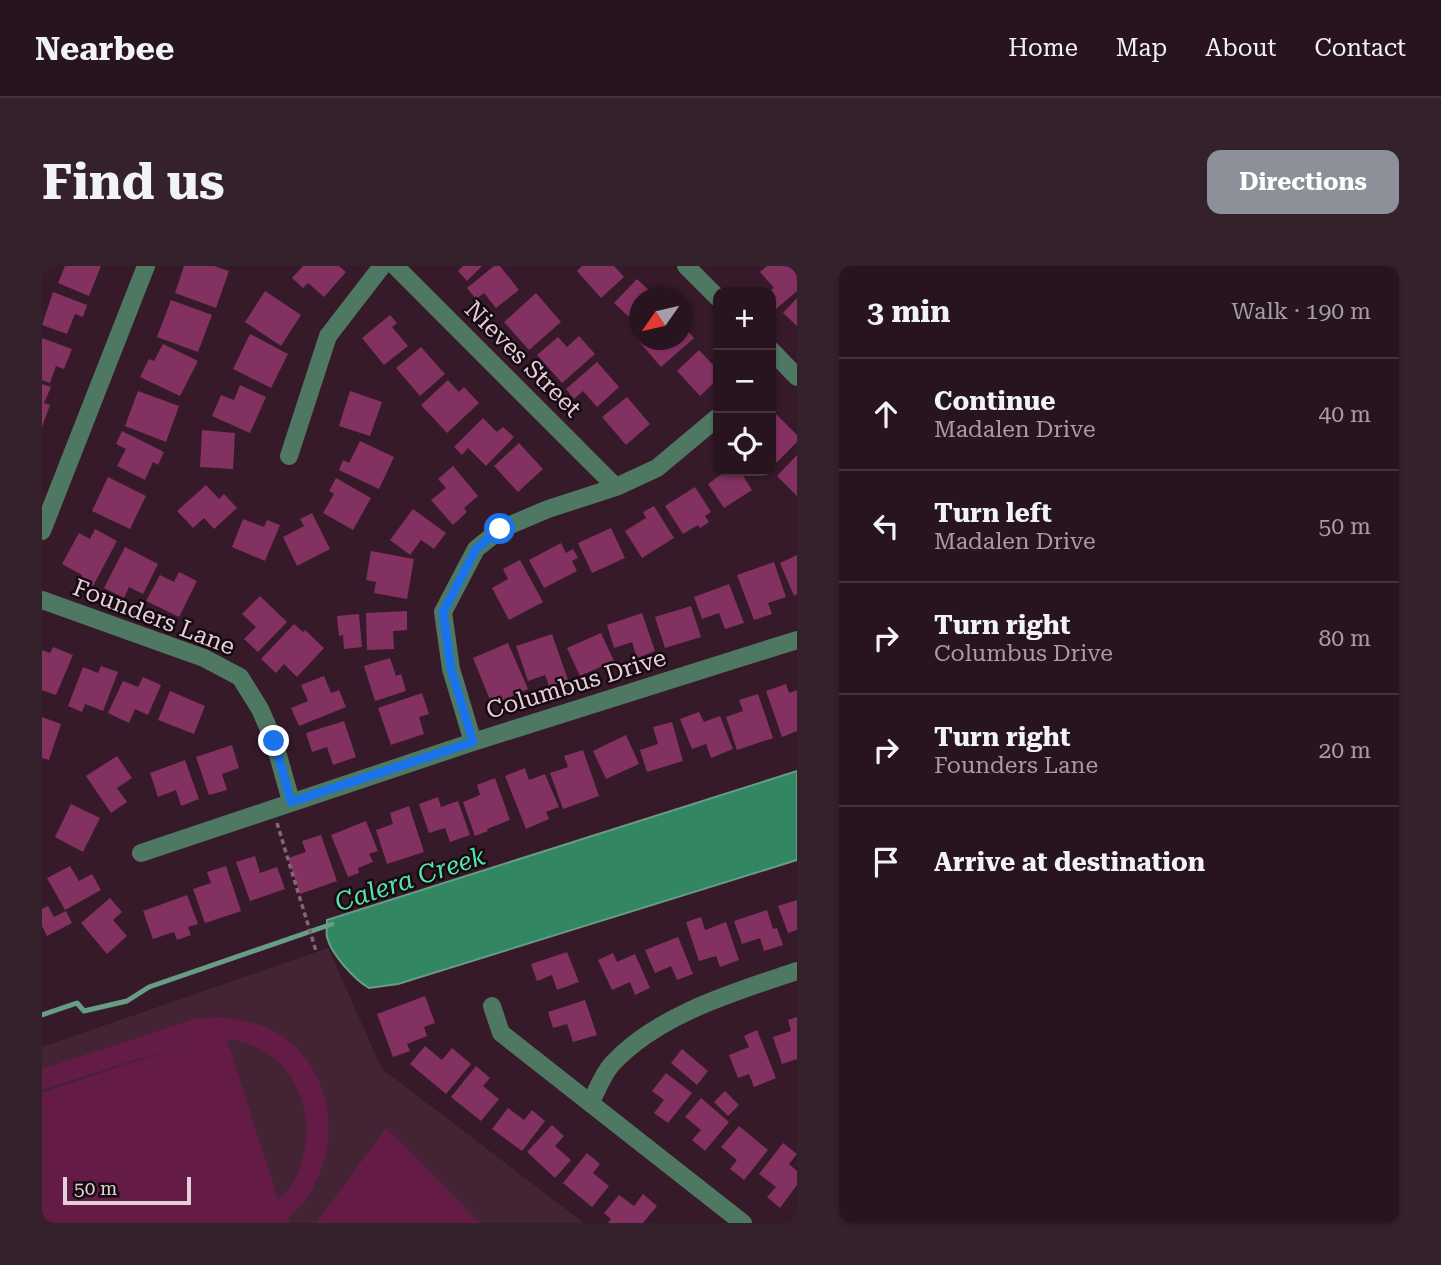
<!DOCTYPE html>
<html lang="en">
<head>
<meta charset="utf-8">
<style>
	:root { --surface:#28141f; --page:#34212c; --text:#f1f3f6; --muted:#a59ea4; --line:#44333d; --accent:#8c9099 }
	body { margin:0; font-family:"Roboto Serif",serif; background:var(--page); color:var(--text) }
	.controls { position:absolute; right:21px; top:21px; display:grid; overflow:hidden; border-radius:14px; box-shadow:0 2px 5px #0004 }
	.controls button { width:63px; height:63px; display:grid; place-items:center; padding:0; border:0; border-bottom:2px solid var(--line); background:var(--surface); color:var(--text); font:35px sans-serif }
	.compass { position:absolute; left:587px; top:21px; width:63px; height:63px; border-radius:50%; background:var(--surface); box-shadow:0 2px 5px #0004; rotate:236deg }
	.scale { position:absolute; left:21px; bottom:18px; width:128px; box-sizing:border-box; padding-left:7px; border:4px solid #e2cfd8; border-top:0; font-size:19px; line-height:24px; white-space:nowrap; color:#e2cfd8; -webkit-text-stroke:5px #160910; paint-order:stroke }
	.stop { position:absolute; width:21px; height:21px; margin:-16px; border:5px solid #1a73e8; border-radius:50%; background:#fff }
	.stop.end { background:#1a73e8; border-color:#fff; box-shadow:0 2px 7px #0008 }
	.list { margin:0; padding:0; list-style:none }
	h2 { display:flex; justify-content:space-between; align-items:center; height:91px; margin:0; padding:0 28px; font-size:30px }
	h2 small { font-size:23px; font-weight:400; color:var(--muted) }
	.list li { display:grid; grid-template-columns:46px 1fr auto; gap:21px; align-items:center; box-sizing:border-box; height:112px; padding:0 28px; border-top:2px solid var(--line) }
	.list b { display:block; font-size:26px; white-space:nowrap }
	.list p { margin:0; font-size:23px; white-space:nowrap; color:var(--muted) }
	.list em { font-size:23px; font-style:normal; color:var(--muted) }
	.icon { flex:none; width:38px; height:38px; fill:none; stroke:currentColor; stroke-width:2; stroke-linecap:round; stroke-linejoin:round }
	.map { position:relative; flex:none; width:755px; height:957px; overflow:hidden; border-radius:14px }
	header { display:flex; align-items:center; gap:42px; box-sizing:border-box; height:98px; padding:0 35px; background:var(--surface); border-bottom:2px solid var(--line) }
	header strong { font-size:33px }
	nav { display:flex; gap:38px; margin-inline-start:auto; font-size:24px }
	.intro { display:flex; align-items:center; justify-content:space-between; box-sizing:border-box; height:168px; padding:0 42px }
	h1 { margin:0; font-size:49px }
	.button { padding:18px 32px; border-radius:14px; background:var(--accent); color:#fff; font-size:24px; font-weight:700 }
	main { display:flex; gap:42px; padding:0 42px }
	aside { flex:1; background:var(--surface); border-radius:14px; box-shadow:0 2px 5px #0004 }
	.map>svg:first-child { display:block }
	.built { fill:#442334 }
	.green { fill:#641c46; fill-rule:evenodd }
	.water { fill:#328762; stroke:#679d85; stroke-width:2 }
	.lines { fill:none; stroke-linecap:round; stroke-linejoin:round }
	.stream { stroke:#679d85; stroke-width:5 }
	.building { fill:#833160 }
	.path { stroke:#806874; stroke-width:3.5; stroke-dasharray:5 3.5; stroke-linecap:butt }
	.minor { stroke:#4f7863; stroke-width:18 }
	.route { stroke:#1a73e8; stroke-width:9 }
	.labels { text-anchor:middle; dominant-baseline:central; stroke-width:5; stroke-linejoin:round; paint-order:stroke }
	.street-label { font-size:24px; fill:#e2cfd8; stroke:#160910 }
	.water-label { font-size:26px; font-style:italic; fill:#51e7a8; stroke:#160910 }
</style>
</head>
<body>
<header>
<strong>Nearbee</strong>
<nav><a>Home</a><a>Map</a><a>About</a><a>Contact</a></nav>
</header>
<div class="intro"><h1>Find us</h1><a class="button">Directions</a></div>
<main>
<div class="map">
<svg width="755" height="957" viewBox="0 0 755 957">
	<rect width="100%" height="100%" fill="#361a29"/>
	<path class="built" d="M286,682L340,803L542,957H0V781Z"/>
	<path class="green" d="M178,751C196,754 214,756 230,764C278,788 297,850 281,898C274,918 264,939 246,951L248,957H0V827L161,772L0,824V803L153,753ZM185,773C247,780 278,840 259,898C255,911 248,926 236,934Z
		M344,862L438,957H274Z"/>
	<path class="water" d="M755,505V594L356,718L327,722C312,713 289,688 285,671C284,666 285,659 285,654Z"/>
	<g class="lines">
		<path class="stream" d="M0,749L35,737L42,745L85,735L107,721L290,658"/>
	</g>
	<path class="building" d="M23,0H59L47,30L16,17Z
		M142,0H172L187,5L174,42L133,27Z
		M261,0H297L304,6L282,31L266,17L261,22L250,12Z
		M421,0H440L425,15L416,5Z
		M452,0H458L477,24L454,42L442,27L434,33L425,22Z
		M540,0H572L582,11L559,32L535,5Z
		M725,0H755V25L734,43L729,37V26H726L732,22L718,6Z
		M595,13L615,32H598V61L572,37Z
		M223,25L259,49L239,80L203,56Z
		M11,26L45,39L41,51L33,48L25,68L0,59Z
		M494,27L519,56L487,84L462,56Z
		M755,32V60L741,47Z
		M129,34L170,49L156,86L115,71Z
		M348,49L355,57L350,61L366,80L342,99L320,72Z
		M640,58L652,72L619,101L594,72L598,69V74H640Z
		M208,68L246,88L229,122L191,103Z
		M537,70L553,88L520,117L495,89L516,71L525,81Z
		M0,72L30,83L22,103L14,100L8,117L0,114Z
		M121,78L156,95L138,130L98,111L107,93L112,95Z
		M379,81L403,108L378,130L354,102Z
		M657,84L671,99L676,95V113L658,130L635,105Z
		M555,96L577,121L555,141L541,125L532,133L524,123Z
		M406,114L417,126L422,121L437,137L405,167L379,139Z
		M0,118L9,121L2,137L8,139L0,161Z
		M198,119L224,131L208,167L170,150L179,129L192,134Z
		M96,125L137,140L124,176L83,160Z
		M308,125L340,136L328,170L297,160Z
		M585,131L608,158L584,179L560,151Z
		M731,145L755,169V176L732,199L729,195V147Z
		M441,152L455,166L461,161L472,171L444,200L426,182L420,189L412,181Z
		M160,164L193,167L191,203L158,201Z
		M80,165L122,186L116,199L111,196L103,214L75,200L84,183L74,178Z
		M318,175L352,191L337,223L297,204L301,194L307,197Z
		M477,177L501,203L476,226L452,200Z
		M755,189V230L735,210Z
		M411,200L436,230L422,242L425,246L411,259L389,234L404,222L396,213Z
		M684,205H698L710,224L682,242L666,218Z
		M66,211L104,230L88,263L50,245Z
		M294,212L329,232L311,264L281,247L292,228L287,225Z
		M164,219L177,233L182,228L195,242L172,263L162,252L151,262L135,245Z
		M653,221L669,246L663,250L667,256L658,262L656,259L641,268L623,240Z
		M612,240L632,272L600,292L583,265L604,252L601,246Z
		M371,243L404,267L392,283L379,274L368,289L348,274Z
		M270,247L288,283L255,300L241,271L262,260L258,253Z
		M201,253L222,261L225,254L238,259L223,295L190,281Z
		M569,262L583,292L550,307L536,277Z
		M53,263L75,275L51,320L38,313L40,309L20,298L37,267L48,273Z
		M519,277L524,287L531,283L536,292L530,295L535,305L502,322L487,294Z
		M83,281L116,298L101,328L87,321L82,332L62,322Z
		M329,285L372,293L365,333L332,327L334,316L324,314Z
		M755,289V328L752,330L738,297Z
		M478,294L501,336L467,354L450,322L466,313L461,303Z
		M732,296L744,331L726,337L730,348L712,354L695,309Z
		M137,306L155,315L137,351L104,335L118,309L132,316Z
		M687,318L702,357L683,363L677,347L660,353L652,331Z
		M218,330L245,356L216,386L202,373L214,361L200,348Z
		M649,340L659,371L623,382L613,351Z
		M365,345V364L351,365L352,383L325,384L324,347Z
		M600,347L613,385L595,392L590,376L572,382L565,359Z
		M317,348L320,381L302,383L301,369L297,370L295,350Z
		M252,358L261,366L263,364L282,382L255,411L242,398L234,407L219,393Z
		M559,367L572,395L538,410L525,382Z
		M510,368L526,414L507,420L503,409L486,415L474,380Z
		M466,377L486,423L450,439L431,392Z
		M11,381L31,389L14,429L0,424V384L8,387Z
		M348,392L354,410L359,408L364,425L333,435L322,400Z
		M59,400L76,406L61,445L43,438L40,446L26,440L41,401L56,407Z
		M282,410L289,427L297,424L304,441L257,460L249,442L266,435L259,419Z
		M101,411L119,419L106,449L93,443L87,457L66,447L81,415L96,421Z
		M744,418L747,427L755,424V465L740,471L724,425Z
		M128,425L163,440L152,468L116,454Z
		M380,427L387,448L377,451L382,468L349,479L336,442Z
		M716,428L731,472L695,484L684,451L701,445L697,434Z
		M657,446L662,456L678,450L691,483L669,492L664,478L650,483L638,453Z
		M0,451L19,458L7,494L0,492Z
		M302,455L314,491L291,499L285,481L270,486L264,467Z
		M630,456L641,495L605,506L598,484L616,478L611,461Z
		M584,469L597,498L564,513L551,485Z
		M190,479L197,502L180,508L185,524L167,529L154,491Z
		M541,484L557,530L521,543L508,507L526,501L522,490Z
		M75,490L90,512L75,522L85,536L69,547L44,510Z
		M143,494L157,533L139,540L134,524L116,531L108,507Z
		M483,502L487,514L503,508L517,541L504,546L507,553L484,563L463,510Z
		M453,512L468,554L445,563L446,565L433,570L421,536L438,529L435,519Z
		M396,531L399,541L416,535L428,569L408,576L403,562L387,567L377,538Z
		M29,538L58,552L41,586L13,571Z
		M367,540L382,586L345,598L334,564L351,558L348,547Z
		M324,555L336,585L327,588L331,596L316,602L317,607L306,611L289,569Z
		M279,569L295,615L258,628L246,592L264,586L260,575Z
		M213,590L218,607L235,601L243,623L208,635L194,596Z
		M28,600L37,615L50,608L59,624L23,644L5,612Z
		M184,600L199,645L163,657L151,623L169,617L165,606Z
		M145,629L156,658L146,661L149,669L135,674L132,666L111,673L101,645Z
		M68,632L80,646L71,654L85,670L65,688L39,657Z
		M755,634V664L746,667L736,640Z
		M6,640L12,651L24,645L30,657L5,670L0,660V643Z
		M725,644L731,663L735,662L741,679L722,685L718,672L700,678L692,655Z
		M659,651L663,664L684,656L697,694L678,701L674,690L657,695L644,656Z
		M636,671L651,708L635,714L629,700L613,707L603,684Z
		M525,686L537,716L515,724L510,709L495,715L489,698Z
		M571,687L575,696L593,688L608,722L593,729L588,716L570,724L556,694Z
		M383,730L393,757L382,761L385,770L365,778L368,785L351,791L335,748Z
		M543,734L555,769L531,776L525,758L511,762L506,746Z
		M755,751V793L740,798L731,771L749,765L746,754Z
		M715,764L734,812L712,821L707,808L696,812L687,789L707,781L702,770Z
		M383,780L400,794L410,782L429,798L404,828L368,798Z
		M640,783L666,805L655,819L629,797Z
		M434,800L448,812L441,820L457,833L439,855L409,831Z
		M624,807L650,827L626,857L612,847L622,834L610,825Z
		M683,825L697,839L686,850L672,836Z
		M659,832L687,856L663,885L650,874L659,864L643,851Z
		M466,842L482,854L490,844L503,855L480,885L450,863Z
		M510,859L522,870L513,880L529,894L513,912L485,886Z
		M697,860L726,884L702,914L688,903L695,894L679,881Z
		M741,877L755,888L747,898L755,905V919L738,942L725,931L734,921L717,908Z
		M545,887L558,898L551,907L567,920L550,941L521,917Z
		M601,928L615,940L601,957H566L569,953L562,947L577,929L592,940Z"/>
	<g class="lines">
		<path class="path" d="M235,557L274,685"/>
		<path class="minor" d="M353,0L574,221
			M644,0L676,32
			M729,84L755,111
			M247,190L286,70L340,0
			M0,265L104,0
			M0,334L162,392L198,411L218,443L232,475L249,535
			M431,476L409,403L401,346L434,283L459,263L506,243L574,221L615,202L676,151
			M99,587L431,476L755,374
			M450,740L459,767L701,957
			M549,836C555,824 561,808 570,798C616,748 693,726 755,705"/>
	</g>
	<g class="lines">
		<path class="route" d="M232,475L249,536L431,476L409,403L401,346L434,283L458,263"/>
	</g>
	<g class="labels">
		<g class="street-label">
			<text transform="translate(481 93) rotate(45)">Nieves Street</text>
			<text transform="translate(112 351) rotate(21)">Founders Lane</text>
			<text transform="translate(534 418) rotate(-17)">Columbus Drive</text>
		</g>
		<g class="water-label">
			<text transform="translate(368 613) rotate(-18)">Calera Creek</text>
		</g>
	</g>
</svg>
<div class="controls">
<button>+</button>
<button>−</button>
<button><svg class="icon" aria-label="locate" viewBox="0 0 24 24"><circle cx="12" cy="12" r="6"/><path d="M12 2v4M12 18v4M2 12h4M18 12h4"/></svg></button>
</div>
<svg class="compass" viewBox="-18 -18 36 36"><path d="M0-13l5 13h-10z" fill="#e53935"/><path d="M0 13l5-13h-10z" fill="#a59ea4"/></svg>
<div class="scale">50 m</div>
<div class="stop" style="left:458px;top:263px"></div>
<div class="stop end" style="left:232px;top:475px"></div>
</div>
<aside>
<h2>3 min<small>Walk · 190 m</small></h2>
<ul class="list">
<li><svg class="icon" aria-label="ahead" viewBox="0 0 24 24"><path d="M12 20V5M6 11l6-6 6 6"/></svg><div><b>Continue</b><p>Madalen Drive</p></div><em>40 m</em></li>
<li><svg class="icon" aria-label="left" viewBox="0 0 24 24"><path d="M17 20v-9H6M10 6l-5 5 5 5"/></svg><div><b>Turn left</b><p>Madalen Drive</p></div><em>50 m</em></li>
<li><svg class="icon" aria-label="right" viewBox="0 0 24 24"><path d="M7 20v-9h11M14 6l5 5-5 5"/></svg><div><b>Turn right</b><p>Columbus Drive</p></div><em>80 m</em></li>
<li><svg class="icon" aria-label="right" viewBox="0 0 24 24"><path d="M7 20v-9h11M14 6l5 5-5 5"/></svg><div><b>Turn right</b><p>Founders Lane</p></div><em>20 m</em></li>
<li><svg class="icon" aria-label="arrive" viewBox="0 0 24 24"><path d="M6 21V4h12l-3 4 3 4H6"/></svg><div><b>Arrive at destination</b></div></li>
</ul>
</aside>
</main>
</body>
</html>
